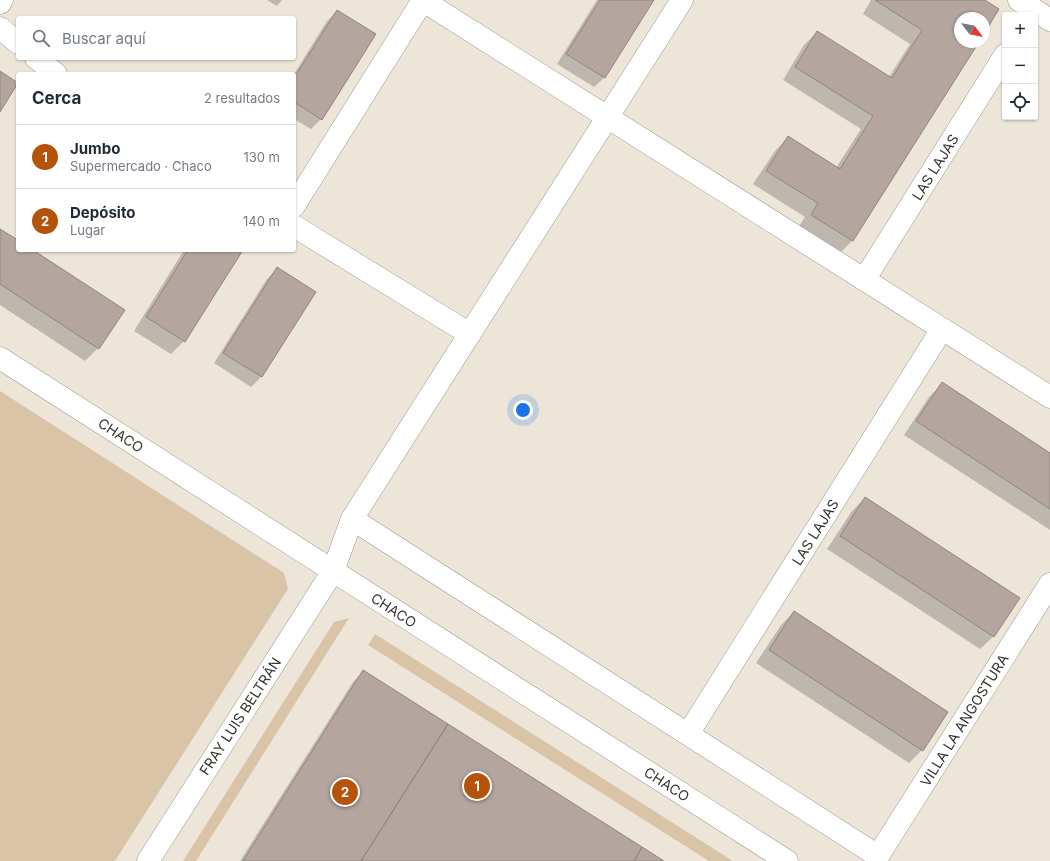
<!DOCTYPE html>
<html lang="es">
<head>
<meta charset="utf-8">
<style>
	:root { --surface:#fff; --page:#f6f6f7; --text:#1f2937; --muted:#747a83; --line:#e0e1e3; --accent:#b45309 }
	body { margin:0; font-family:Inter,sans-serif; background:var(--page); color:var(--text) }
	.controls { position:absolute; right:12px; top:12px; display:grid; overflow:hidden; border-radius:4px; box-shadow:0 1px 3px #0004 }
	.controls button { width:36px; height:36px; display:grid; place-items:center; padding:0; border:0; border-bottom:1px solid var(--line); background:var(--surface); color:var(--text); font:20px sans-serif }
	.compass { position:absolute; left:954px; top:12px; width:36px; height:36px; border-radius:50%; background:var(--surface); box-shadow:0 1px 3px #0004; rotate:122deg }
	.you { position:absolute; left:523px; top:410px; width:14px; height:14px; margin:-10px; border:3px solid #fff; border-radius:50%; background:#1a73e8; box-shadow:0 0 0 6px #1a73e833 }
	.badge { display:grid; place-items:center; width:26px; height:26px; border-radius:50%; background:var(--accent); color:#fff; font-size:13px; font-weight:700 }
	.pin { position:absolute; translate:-50% -50%; border:2px solid #fff; box-shadow:0 1px 4px #0006 }
	.list { margin:0; padding:0; list-style:none }
	h2 { display:flex; justify-content:space-between; align-items:center; height:52px; margin:0; padding:0 16px; font-size:17px }
	h2 small { font-size:13px; font-weight:400; color:var(--muted) }
	.list li { display:grid; grid-template-columns:26px 1fr auto; gap:12px; align-items:center; box-sizing:border-box; height:64px; padding:0 16px; border-top:1px solid var(--line) }
	.list b { display:block; font-size:15px; white-space:nowrap }
	.list p { margin:0; font-size:13px; white-space:nowrap; color:var(--muted) }
	.list em { font-size:13px; font-style:normal; color:var(--muted) }
	.icon { flex:none; width:22px; height:22px; fill:none; stroke:currentColor; stroke-width:2; stroke-linecap:round; stroke-linejoin:round }
	.map { position:relative; flex:none; width:1050px; height:861px; overflow:hidden }
	.search { position:absolute; background:var(--surface); box-shadow:0 1px 3px #0004; left:16px; top:16px; width:280px; height:44px; display:flex; align-items:center; gap:10px; box-sizing:border-box; padding:0 14px; border-radius:4px; color:var(--muted); font-size:15px }
	.panel { position:absolute; background:var(--surface); box-shadow:0 1px 3px #0004; left:16px; top:72px; width:280px; height:180px; border-radius:4px }
	.map>svg:first-child { display:block }
	.green { fill:#d9c4a8 }
	.shadow { fill:#0003 }
	.building { fill:#b4a69f; stroke:#92847e }
	.lines { fill:none; stroke-linecap:round; stroke-linejoin:round }
	.minor-casing { stroke:#a1998d; stroke-width:23 }
	.minor { stroke:#fff; stroke-width:22 }
	.labels { text-anchor:middle; dominant-baseline:central; stroke-width:3; stroke-linejoin:round; paint-order:stroke }
	.street-label { font-size:14px; fill:#37342f; stroke:#fff }
</style>
</head>
<body>
<div class="map">
<svg width="1050" height="861" viewBox="0 0 1050 861">
	<rect width="100%" height="100%" fill="#eee5d9"/>
	<path class="green" d="M0,391L284,573L288,589L115,861H0Z
		M349,618L196,861H183L334,622Z
		M375,634L733,861H709L368,645Z"/>
	<path class="shadow" d="M267,0H282L277,6Z
		M597,0H653L604,78L594,87L557,64Z
		M871,0H983L998,10L984,32V18H960V42H978L852,241L839,254L798,228L805,217L753,184L775,151L788,137L836,168L861,129L783,80L804,45L817,32L889,77L910,44L863,14Z
		M337,11L321,119L311,129L294,119V74L327,21Z
		M0,230L18,242V250H31L98,348L85,361L0,305Z
		M184,250H242L184,341L171,354L134,331Z
		M277,269L314,292L261,377L251,387L214,363L267,279Z
		M942,384L1050,455V530L904,435L929,397Z
		M865,498L994,636L980,649L827,549L852,511Z
		M794,612L922,750L909,763L756,663L781,625Z
		M363,672L662,861H240L353,682Z"/>
	<path class="building" d="M600,0H654L605,78L566,54Z
		M875,0H985L999,9L984,34V18H960V42H979L853,241L811,215L818,203L766,171L788,136L840,169L873,116L795,67L817,31L892,78L922,30Z
		M337,10L376,34L322,120L294,102V78Z
		M0,71L18,83L0,112Z
		M0,229L18,240V250H33L125,310L99,349L0,284Z
		M188,250H243L185,342L146,317Z
		M277,267L316,292L262,377L223,353Z
		M942,382L1050,453V509L916,421Z
		M865,497L1020,598L994,637L840,536Z
		M794,611L948,712L923,751L769,650Z
		M363,670L448,724L361,861H243Z
		M448,724L642,847L634,861H361Z
		M642,847L664,861H634Z"/>
	<g class="lines">
		<g class="minor-casing">
			<path id="minor" d="M422,0L1050,397
				M1019,0L1050,20
				M0,3L2,0
				M0,28L18,43
				M36,58L56,74
				M294,206L423,0
				M294,226L470,334
				M864,280L1005,55
				M0,358L787,861
				M352,519L878,856L1050,584
				M688,734L942,329
				M148,861L333,571L352,519L682,0"/>
		</g>
		<use href="#minor" class="minor"/>
	</g>
	<g class="labels">
		<g class="street-label">
			<text transform="translate(935 167) rotate(-58)">LAS LAJAS</text>
			<text transform="translate(121 435) rotate(33)">CHACO</text>
			<text transform="translate(815 532) rotate(-58)">LAS LAJAS</text>
			<text transform="translate(394 610) rotate(33)">CHACO</text>
			<text transform="translate(240 716) rotate(-57)">FRAY LUIS BELTRÁN</text>
			<text transform="translate(964 720) rotate(-58)">VILLA LA ANGOSTURA</text>
			<text transform="translate(667 784) rotate(33)">CHACO</text>
		</g>
	</g>
</svg>
<div class="controls">
<button>+</button>
<button>−</button>
<button><svg class="icon" aria-label="locate" viewBox="0 0 24 24"><circle cx="12" cy="12" r="6"/><path d="M12 2v4M12 18v4M2 12h4M18 12h4"/></svg></button>
</div>
<svg class="compass" viewBox="-18 -18 36 36"><path d="M0-13l5 13h-10z" fill="#e53935"/><path d="M0 13l5-13h-10z" fill="#747a83"/></svg>
<div class="you"></div>
<div class="pin badge" style="left:477px;top:786px">1</div>
<div class="pin badge" style="left:345px;top:792px">2</div>
<div class="search"><svg class="icon" aria-label="search" viewBox="0 0 24 24"><circle cx="10" cy="10" r="6"/><path d="M15 15l6 6"/></svg>Buscar aquí</div>
<section class="panel">
<h2>Cerca<small>2 resultados</small></h2>
<ul class="list">
<li><span class="badge">1</span><div><b>Jumbo</b><p>Supermercado · Chaco</p></div><em>130 m</em></li>
<li><span class="badge">2</span><div><b>Depósito</b><p>Lugar</p></div><em>140 m</em></li>
</ul>
</section>
</div>
</body>
</html>
